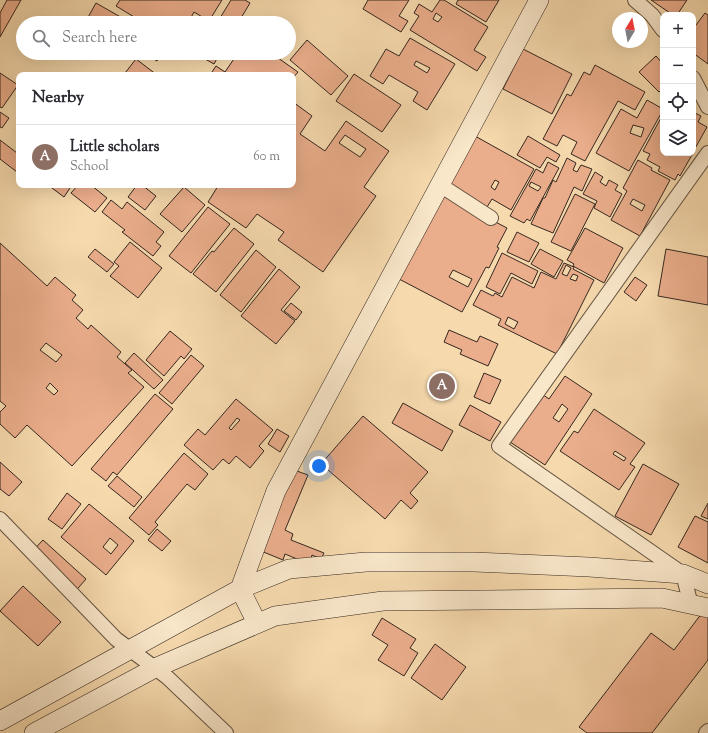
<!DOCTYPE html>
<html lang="en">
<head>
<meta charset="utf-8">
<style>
	:root { --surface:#fff; --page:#f7f7f7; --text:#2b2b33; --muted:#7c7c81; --line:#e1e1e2; --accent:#8f2418 }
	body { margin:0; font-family:"Sorts Mill Goudy",serif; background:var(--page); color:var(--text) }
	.controls { position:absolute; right:12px; top:12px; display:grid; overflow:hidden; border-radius:8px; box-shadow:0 4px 16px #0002 }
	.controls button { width:36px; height:36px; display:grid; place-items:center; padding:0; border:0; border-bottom:1px solid var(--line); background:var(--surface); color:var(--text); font:20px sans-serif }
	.compass { position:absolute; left:612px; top:12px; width:36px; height:36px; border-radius:50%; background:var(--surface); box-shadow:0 4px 16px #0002; rotate:10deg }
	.you { position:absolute; left:319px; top:466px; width:14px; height:14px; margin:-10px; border:3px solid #fff; border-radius:50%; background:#1a73e8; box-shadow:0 0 0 6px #1a73e833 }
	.badge { display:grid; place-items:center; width:26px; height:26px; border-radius:50%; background:var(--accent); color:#fff; font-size:13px; font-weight:700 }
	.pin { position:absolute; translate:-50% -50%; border:2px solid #fff; box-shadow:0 1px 4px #0006 }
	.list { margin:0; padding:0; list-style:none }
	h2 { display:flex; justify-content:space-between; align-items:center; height:52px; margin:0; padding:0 16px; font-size:17px }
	h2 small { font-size:13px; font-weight:400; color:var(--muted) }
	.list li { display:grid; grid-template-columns:26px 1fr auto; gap:12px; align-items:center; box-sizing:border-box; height:64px; padding:0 16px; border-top:1px solid var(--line) }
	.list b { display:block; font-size:15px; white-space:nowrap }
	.list p { margin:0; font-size:13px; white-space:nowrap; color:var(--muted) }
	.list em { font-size:13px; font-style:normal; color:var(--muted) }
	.icon { flex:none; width:22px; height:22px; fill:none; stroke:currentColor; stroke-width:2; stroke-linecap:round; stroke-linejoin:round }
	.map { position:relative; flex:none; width:708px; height:733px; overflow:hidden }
	.search { position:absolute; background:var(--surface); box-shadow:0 4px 16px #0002; left:16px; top:16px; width:280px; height:44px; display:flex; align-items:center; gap:10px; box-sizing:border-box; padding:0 14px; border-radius:22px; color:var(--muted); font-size:15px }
	.panel { position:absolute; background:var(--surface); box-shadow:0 4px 16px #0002; left:16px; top:72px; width:280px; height:116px; border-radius:8px }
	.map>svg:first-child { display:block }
	.building { fill:#ebae8c; stroke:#35271f; fill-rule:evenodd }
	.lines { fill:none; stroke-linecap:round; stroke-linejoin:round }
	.street-casing { stroke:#655443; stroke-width:16 }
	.secondary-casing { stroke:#35271f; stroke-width:20 }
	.street { stroke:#f9e7ca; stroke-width:14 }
	.secondary { stroke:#f9e7ca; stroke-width:19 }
</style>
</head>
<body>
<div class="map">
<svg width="708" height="733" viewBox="0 0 708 733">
	<rect width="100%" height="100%" fill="#f6daae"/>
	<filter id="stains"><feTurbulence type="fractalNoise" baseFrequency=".005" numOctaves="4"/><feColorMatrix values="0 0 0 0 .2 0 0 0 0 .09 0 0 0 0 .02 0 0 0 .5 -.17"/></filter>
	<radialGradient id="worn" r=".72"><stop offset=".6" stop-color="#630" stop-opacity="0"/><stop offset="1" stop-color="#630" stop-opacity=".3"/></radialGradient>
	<path class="building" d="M7,0H21L0,37V13Z
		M120,0H222L209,21L194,12L188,23H144L116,6Z
		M231,0H245L250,3L238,23H217Z
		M368,0H409L399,16L408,21L401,32L363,9Z
		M440,0H444L488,27L474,50L486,57L477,71L410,30L419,16L414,13L419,4L432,12ZM436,13L442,17L438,22L433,19Z
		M458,0H499L486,22L456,4Z
		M651,0H687L677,15H673Z
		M96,3L131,23H89L86,21Z
		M705,13L708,15V64L693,53V29Z
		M410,38L455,64L427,110L413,101L418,92L389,75L383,84L370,76L386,49L399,56ZM416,61L430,68L427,73L414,65Z
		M307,40L348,76L331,95L290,60Z
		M523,49L572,74L552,114L503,89Z
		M143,53H162L157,61Z
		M199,53H220L214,64L198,55Z
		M238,53H271L298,72L293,78V75H210L216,66L225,72Z
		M656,56L663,64V88L659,92L639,72Z
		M136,59L157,75H128L125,73Z
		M595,65L645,92L635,110L618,101L585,161L571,154L577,142L563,135L557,146L543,139L567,94L571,96L584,72L590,75Z
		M0,73L18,85L2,108L0,107Z
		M354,74L401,105L382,132L336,101Z
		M647,100L663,109V110L629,171L596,153L621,109L637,118ZM633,125L644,128L641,137L630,133Z
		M293,102L312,116L300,134L325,151L346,121L389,151L364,187L376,196L323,272L278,240L284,232L257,214L246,228L208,202L218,186L217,185H293ZM345,135L366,149L360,157L339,143Z
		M0,112L9,118L2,128L0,127Z
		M693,112L701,116L698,122L707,127L693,152Z
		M663,114V153H693L680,176L678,174L675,180L658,171L660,167L647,160L650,154L643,151Z
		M475,136L534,169L511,210L492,199L487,207L447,185ZM495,180L499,182L495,190L491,187Z
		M528,136L560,155L556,162L547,157L540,168L517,155Z
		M0,140L17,153L19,151V170L17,172L0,159Z
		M567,158L576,163L573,170L577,172L581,165L592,169L582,191L574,187L553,233L531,224L543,198H545L553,180L556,182Z
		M638,160L652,168L651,170L670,180L640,236L611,220L627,191L623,188ZM633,199L645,205L642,211L630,204Z
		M548,162L559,168L530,221L527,219L524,223L510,216L536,169L543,173ZM531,182L541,187L538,191L529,186Z
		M595,172L603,177L600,182L606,186L609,180L618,185L615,190L622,194L610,217L594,208L597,201L583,194Z
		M48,185H72L64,197Z
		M78,185H91L107,198L95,212L71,193Z
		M137,185H142L156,196L145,210L128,197Z
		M184,187L205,205L182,232L160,214Z
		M446,191L461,204L507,228L497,247L499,248L489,268L486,267L462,312L399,279ZM453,270L472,279L468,287L449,277Z
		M575,194L595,204L571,251L551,242Z
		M111,200L122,209L127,202L164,232L156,242L161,246L153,256L122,232L125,230L102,212Z
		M208,207L230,224L191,273L169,256Z
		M234,228L254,244L216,292L193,274L212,251L214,252Z
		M585,228L623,248L604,283L573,266L574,264L567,260Z
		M517,232L539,243L529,262L507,252Z
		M130,242L162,268L138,298L110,276L119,266L114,262Z
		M0,243L47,286L55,277L76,295L72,300L83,310L76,318L88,329L91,325L121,352L117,357L132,370L128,373L144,387L72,466L27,425L15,438L0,424V412L6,406L0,401ZM46,343L62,355L56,362L40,350ZM50,383L58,391L54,395L46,388Z
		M95,249L114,264L107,272L88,257Z
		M540,249L563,261L554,277L531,264Z
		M666,249L708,257V305L658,296Z
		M256,250L276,267L241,312L220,295Z
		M502,253L538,271L532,284L511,273L500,294L486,287Z
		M564,263L574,267L573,269L594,280L557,354L498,325L501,319L473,305L481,290L493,296L495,293L502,297L512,277L534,288L541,272L556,279ZM566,265L571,268L567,276L562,274ZM573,274L578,276L576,281L570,279ZM508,317L518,322L514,329L505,324Z
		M279,269L300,287L281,310L295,321L276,344L241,316Z
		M635,277L647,285L636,301L624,292Z
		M291,303L302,312L296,320L284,311Z
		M449,330L477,342L480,336L498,344L488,366L460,354L462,350L444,342Z
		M170,331L192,349L184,359L181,356L164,376L146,360Z
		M134,353L163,380L154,389L125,363Z
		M191,355L204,366L172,404L159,393Z
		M484,373L501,380L490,404L474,397Z
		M565,376L592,394L545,465L510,442L542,394L549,399ZM562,404L568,409L559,422L553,418Z
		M155,394L173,409L117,475L113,472L106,481L91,469Z
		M236,399L273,430L259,446L264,451L250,468L236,456L229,464L223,459L213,470L184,445L198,429L205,435ZM237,418L240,420L231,430L229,428Z
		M403,403L453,431L442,451L392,423Z
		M470,405L501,422L490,441L459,425Z
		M594,409L645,443L630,464L635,467L619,490L560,451L574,431L578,433ZM615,451L626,458L624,461L613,454Z
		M363,416L428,472L410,493L418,501L411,509L401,500L385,519L321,464Z
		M277,429L289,436L280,452L268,444Z
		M184,453L208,474L195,490L187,484L155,522L158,525L149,535L129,518Z
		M0,462L22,482L9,496L0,489Z
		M643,464L679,484L651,535L615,516Z
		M294,470L308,475L285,530L293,534L291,540L324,553L321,559L312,555L309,564L285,554L283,560L261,551Z
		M117,476L142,497L134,507L108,486Z
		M67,493L81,504L62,529L48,519Z
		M708,503V519L701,516Z
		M89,504L134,541L106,575L61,537ZM110,538L118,545L111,554L103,547Z
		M695,516L708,522V563L678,547Z
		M157,529L171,541L162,551L148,540Z
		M43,540L86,579L73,594L27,557Z
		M23,586L61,622L38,646L0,611Z
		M708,605V660L652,733H587L579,727L651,633L674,650Z
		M382,618L416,639L410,648L418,653L404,676L378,660L388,645L372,635Z
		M435,644L466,667L442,700L411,678Z"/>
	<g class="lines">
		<g class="street-casing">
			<path id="street" d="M635,0L652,15L663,30
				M693,78L708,107
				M440,185L491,218
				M0,519L116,639L167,677L226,733
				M691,605L683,574L499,446L708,153
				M706,733L708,731"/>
		</g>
		<g class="secondary-casing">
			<path id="secondary" d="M257,623L240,589L276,491L539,0
				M0,721L240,589L289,569L366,562H474L589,567L683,574L708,584
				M34,733L155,668L275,616L383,601L662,598L708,608"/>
		</g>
		<use href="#street" class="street"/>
		<use href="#secondary" class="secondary"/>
	</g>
	<rect width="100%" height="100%" filter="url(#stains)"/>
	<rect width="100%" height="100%" fill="url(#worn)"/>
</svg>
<div class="controls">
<button>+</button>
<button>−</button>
<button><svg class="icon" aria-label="locate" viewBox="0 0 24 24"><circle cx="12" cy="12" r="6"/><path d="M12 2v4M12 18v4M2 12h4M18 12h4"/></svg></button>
<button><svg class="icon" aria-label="layers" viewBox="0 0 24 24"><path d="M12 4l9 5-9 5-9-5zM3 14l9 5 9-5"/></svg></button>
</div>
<svg class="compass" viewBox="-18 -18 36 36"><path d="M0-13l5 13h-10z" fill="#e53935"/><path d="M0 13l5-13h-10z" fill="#7c7c81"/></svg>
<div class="you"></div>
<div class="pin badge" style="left:442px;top:386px;background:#8d6e63">A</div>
<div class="search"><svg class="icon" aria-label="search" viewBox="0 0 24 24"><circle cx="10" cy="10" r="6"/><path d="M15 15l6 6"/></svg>Search here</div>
<section class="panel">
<h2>Nearby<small></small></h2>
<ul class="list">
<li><span class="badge" style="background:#8d6e63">A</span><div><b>Little scholars</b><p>School</p></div><em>60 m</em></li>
</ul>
</section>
</div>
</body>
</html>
